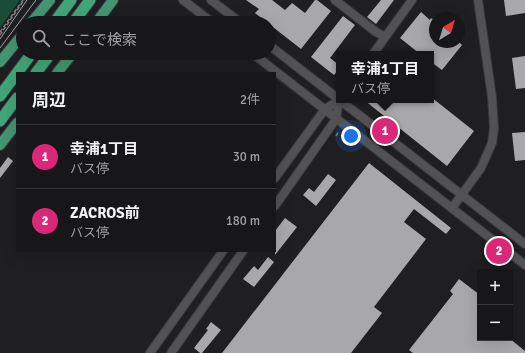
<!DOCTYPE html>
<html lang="ja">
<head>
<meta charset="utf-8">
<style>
	:root { --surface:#171619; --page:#201f22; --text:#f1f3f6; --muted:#9e9fa2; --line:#363538; --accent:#db2777 }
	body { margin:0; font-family:Signika,"Noto Sans JP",sans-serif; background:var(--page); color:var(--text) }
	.controls { position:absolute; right:12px; bottom:12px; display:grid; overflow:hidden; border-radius:0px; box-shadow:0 4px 16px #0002 }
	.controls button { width:36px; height:36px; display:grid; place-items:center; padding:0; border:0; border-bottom:1px solid var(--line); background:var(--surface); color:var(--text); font:20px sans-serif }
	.compass { position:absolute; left:429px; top:12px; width:36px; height:36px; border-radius:50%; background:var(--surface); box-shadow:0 4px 16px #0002; rotate:38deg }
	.you { position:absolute; left:351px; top:136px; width:14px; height:14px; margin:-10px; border:3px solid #fff; border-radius:50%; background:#1a73e8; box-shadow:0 0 0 6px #1a73e833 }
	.badge { display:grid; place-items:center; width:26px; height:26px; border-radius:50%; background:var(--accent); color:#fff; font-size:13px; font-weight:700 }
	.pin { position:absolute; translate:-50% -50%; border:2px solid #fff; box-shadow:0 1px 4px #0006 }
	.popup { position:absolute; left:336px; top:51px; width:98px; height:52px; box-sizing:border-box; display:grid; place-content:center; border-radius:0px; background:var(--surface); filter:drop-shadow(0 1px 3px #0005); font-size:13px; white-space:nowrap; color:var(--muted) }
	.popup b { font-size:15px; color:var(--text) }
	.popup::after { content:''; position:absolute; left:50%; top:100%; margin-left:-8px; border:8px solid transparent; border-top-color:var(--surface) }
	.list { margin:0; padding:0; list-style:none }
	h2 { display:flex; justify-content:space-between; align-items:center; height:52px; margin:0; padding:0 16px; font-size:17px }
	h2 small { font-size:13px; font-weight:400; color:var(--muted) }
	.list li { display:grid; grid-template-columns:26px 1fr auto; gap:12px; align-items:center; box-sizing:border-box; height:64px; padding:0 16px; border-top:1px solid var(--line) }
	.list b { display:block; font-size:15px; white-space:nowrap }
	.list p { margin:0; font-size:13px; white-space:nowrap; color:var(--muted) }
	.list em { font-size:13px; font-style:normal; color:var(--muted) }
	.icon { flex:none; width:22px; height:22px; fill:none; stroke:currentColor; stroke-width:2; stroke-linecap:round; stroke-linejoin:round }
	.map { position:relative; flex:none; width:525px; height:353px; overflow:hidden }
	.search { position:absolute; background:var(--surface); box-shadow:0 4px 16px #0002; left:16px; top:16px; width:260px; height:44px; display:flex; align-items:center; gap:10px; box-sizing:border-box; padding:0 14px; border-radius:22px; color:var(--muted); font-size:15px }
	.panel { position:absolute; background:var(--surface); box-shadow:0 4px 16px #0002; left:16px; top:72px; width:260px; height:180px; border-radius:0px }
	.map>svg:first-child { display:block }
	.green { fill:#1a4d37 }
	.building { fill:#a8a7aa }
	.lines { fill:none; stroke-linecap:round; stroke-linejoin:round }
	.tertiary-casing { stroke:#39383a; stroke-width:10 }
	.trunk-casing { stroke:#39383a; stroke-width:12 }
	.motorway-casing { stroke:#39383a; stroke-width:13 }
	.path { stroke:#7c7b7e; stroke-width:1.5; stroke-dasharray:4 2; stroke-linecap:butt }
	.tertiary { stroke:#525154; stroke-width:8 }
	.trunk { stroke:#449572; stroke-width:10 }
	.motorway { stroke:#40a679; stroke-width:11 }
	.tram { stroke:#a4a3a5; stroke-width:1 }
</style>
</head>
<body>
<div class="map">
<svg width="525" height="353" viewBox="0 0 525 353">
	<rect width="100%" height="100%" fill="#1f1e21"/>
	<path class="green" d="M0,0H20L0,28Z"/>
	<path class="building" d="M246,0H272L285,10L292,3L305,13L315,0H317L331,11L301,49L255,13L259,9Z
		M381,0H394L376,24L367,17Z
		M504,0H525V13L506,16Z
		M421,12L430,20L431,18L435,21V42H459L462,45L442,70L431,62V54H420L400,38Z
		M343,16L355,25L330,58L339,65V69L334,75L311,57Z
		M525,56V88L516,89L512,58Z
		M431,97L474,131L447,166L364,100H431Z
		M525,132V160L515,161L512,133Z
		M8,157L13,161L0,178V168Z
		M369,163L451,228L446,234L414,209L404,222L426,239L374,307L382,313L351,353H222Z
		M328,174L336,180L316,206L303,195L309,188L314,192Z
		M285,218L297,227L275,255V231Z
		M268,257L274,262L254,287L243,279L254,266L258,270Z
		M459,279L480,295V338H509L525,351V353H413L409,350L453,294L450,291Z
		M211,322L221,330L202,353H200L194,348L208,330L206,329Z"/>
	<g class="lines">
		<g class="tertiary-casing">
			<path id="tertiary" d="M183,0L213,23
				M211,0L241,23
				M335,0L376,32L385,37
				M269,45L525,244
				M252,53L525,265
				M373,54L412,0
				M275,178L325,109L340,100
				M275,206L336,119L339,100
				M452,208L481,168L492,143L494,128L492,97L478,0
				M150,353L223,251
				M171,353L243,251"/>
		</g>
		<g class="trunk-casing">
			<path id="trunk" d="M31,23L50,0
				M96,23L113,0
				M0,62L23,34
				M57,73L73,53
				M0,145L17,123"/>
		</g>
		<g class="motorway-casing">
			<path id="motorway" d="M54,23L71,0
				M73,23L90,0
				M17,73L32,53
				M36,73L51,53
				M0,96L17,73
				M0,121L17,98"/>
		</g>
		<path class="path" d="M0,32L23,0
			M0,35L24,0
			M336,136L339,131"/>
		<use href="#tertiary" class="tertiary"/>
		<use href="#trunk" class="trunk"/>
		<use href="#motorway" class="motorway"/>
		<path class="tram" d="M0,39L27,0
			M0,48L36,0"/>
	</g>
</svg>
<div class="controls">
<button>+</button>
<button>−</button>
</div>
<svg class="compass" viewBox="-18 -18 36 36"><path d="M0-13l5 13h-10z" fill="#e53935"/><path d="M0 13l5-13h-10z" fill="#9e9fa2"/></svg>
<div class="you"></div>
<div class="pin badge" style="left:385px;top:131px">1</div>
<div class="popup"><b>幸浦1丁目</b>バス停</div>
<div class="pin badge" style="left:499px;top:251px">2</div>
<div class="search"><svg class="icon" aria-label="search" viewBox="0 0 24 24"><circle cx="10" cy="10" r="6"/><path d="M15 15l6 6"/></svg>ここで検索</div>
<section class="panel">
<h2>周辺<small>2件</small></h2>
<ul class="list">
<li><span class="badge">1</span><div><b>幸浦1丁目</b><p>バス停</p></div><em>30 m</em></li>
<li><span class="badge">2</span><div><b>ZACROS前</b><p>バス停</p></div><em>180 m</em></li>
</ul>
</section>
</div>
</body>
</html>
